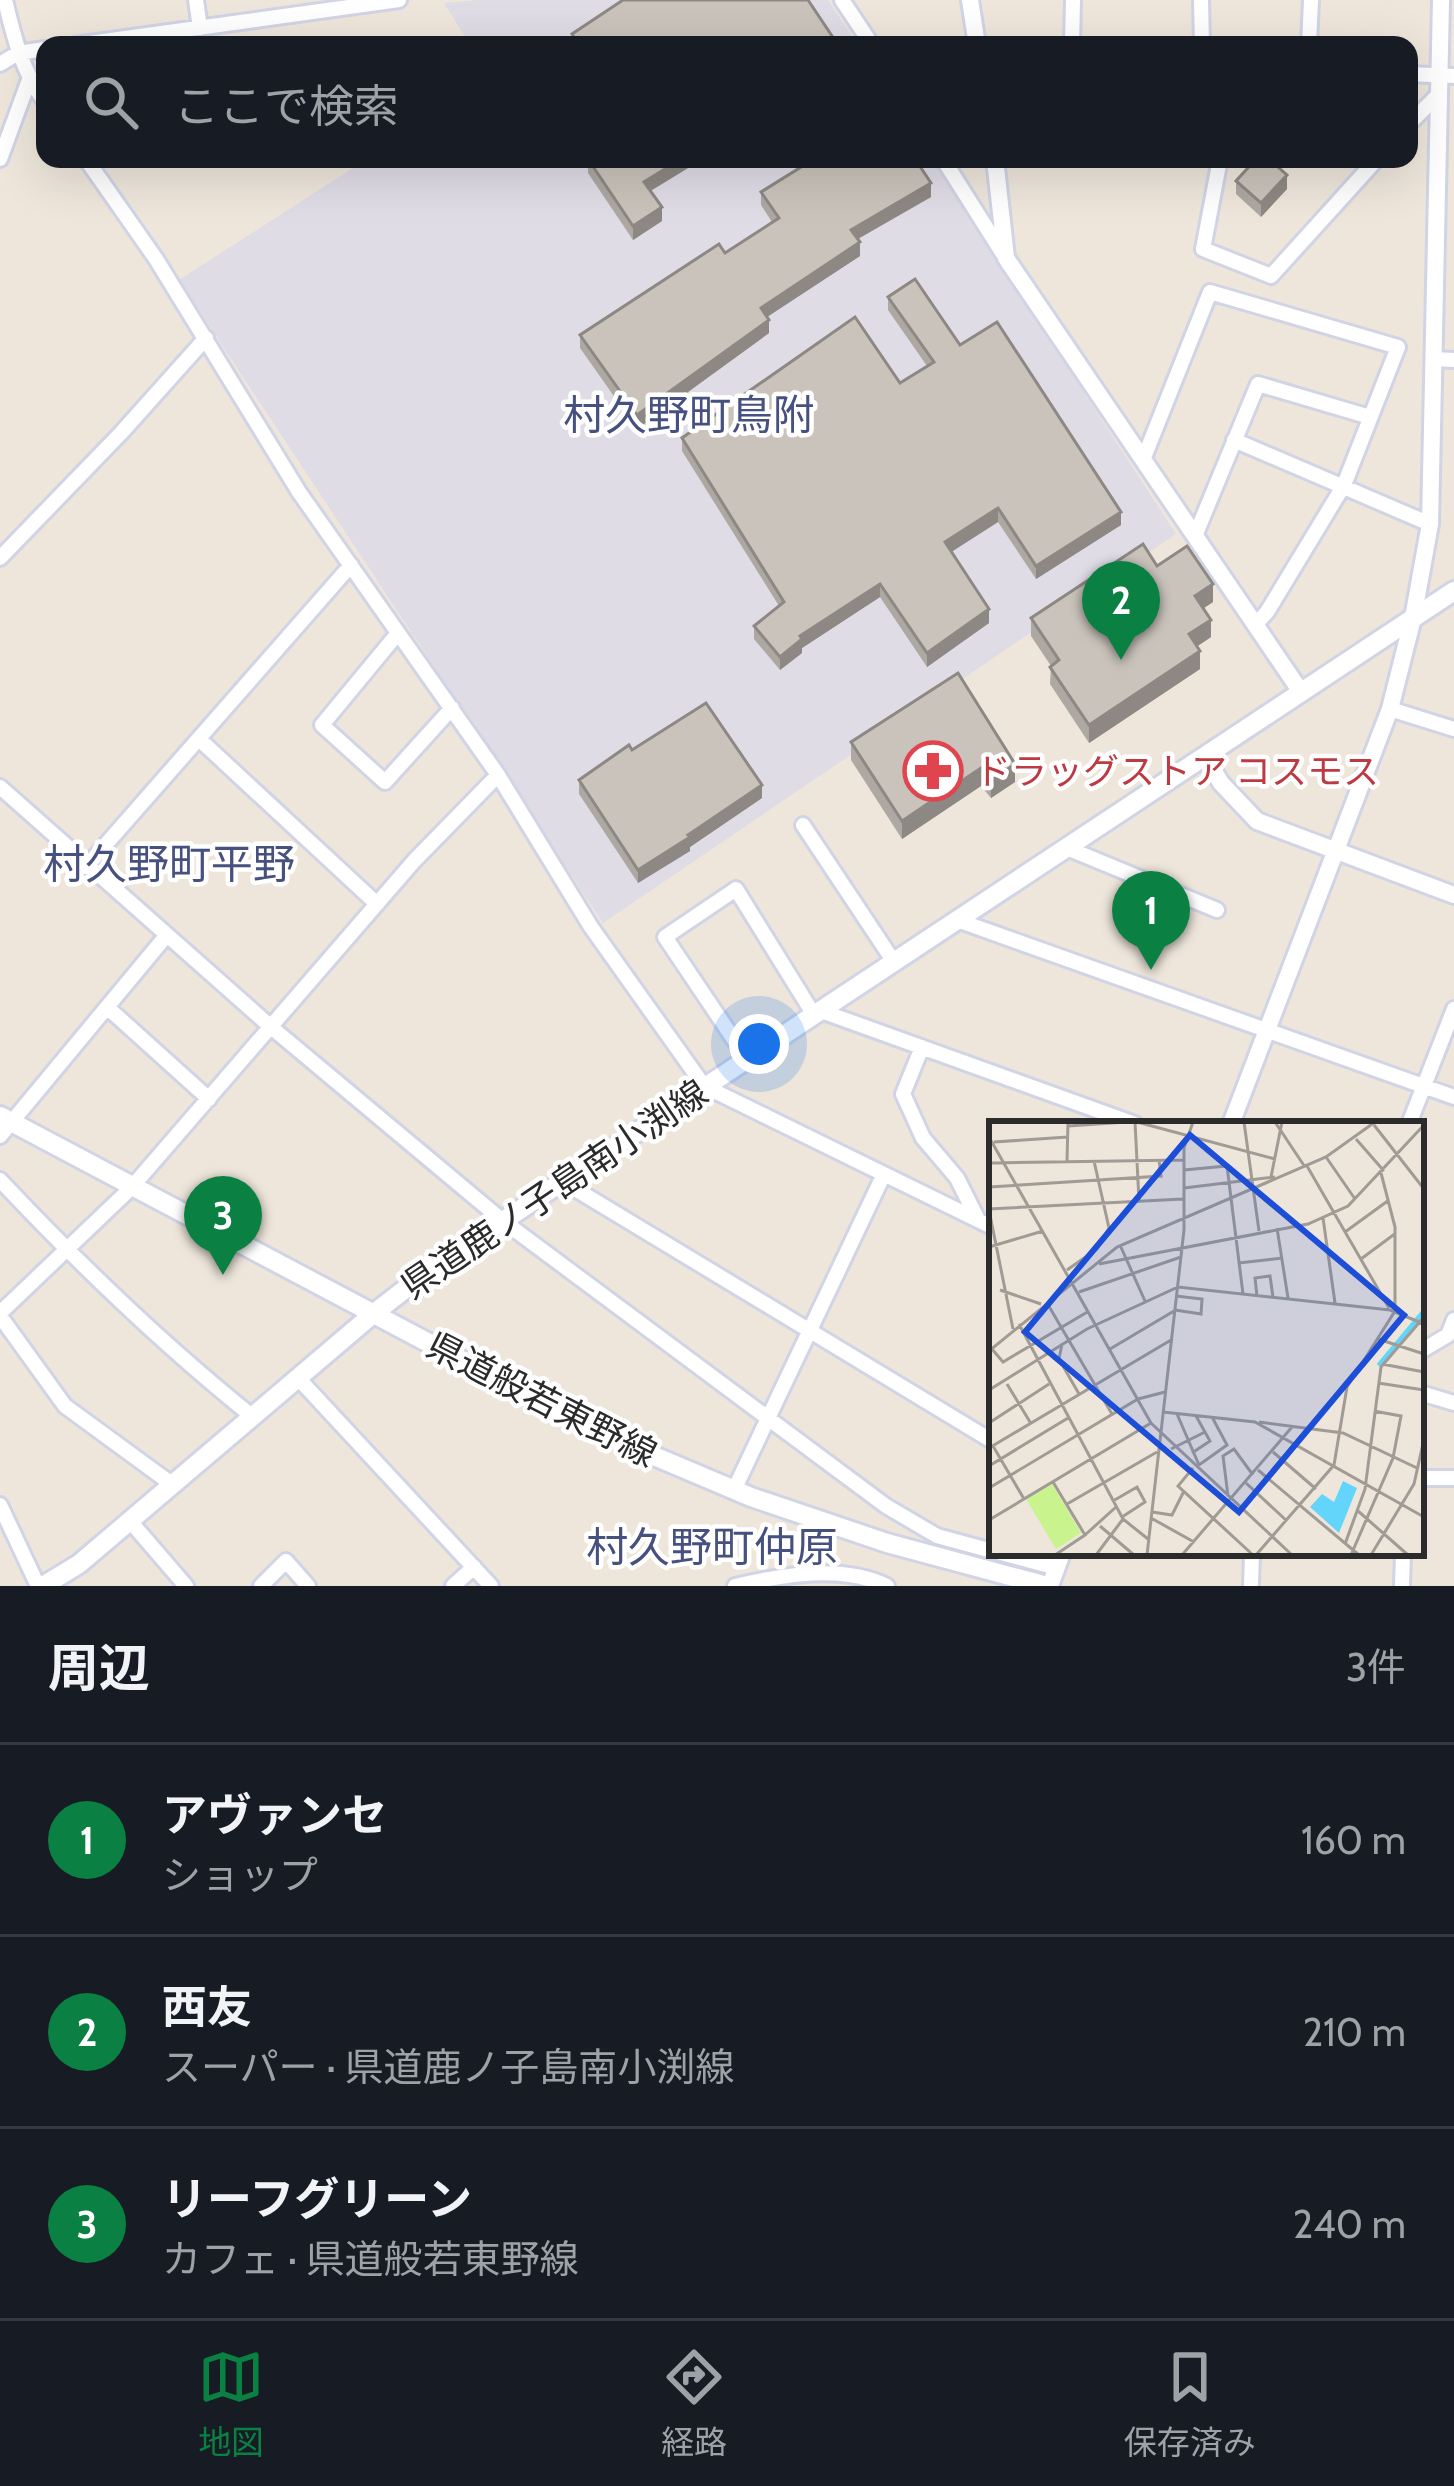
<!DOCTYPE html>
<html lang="ja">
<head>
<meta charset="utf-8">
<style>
	:root { --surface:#171b24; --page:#20242c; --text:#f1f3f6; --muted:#9ea1a6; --line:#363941; --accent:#0b8043 }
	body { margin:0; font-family:Cabin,"Noto Sans JP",sans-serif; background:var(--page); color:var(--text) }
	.you { position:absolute; left:759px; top:1044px; width:42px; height:42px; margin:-30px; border:9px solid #fff; border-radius:50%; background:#1a73e8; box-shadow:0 0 0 18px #1a73e833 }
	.badge { display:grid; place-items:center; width:78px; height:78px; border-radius:50%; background:var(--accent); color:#fff; font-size:39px; font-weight:700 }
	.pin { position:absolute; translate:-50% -99px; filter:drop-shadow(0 3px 6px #0008) }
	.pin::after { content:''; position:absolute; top:63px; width:42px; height:36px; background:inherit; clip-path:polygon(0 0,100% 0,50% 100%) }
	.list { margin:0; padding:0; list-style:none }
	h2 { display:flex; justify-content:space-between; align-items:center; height:156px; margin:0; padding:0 48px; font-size:51px }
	h2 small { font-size:39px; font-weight:400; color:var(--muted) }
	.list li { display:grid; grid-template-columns:78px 1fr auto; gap:36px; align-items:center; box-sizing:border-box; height:192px; padding:0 48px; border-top:3px solid var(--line) }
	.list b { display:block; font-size:45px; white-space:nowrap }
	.list p { margin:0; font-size:39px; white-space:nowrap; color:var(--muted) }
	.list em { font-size:39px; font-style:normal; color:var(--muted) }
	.icon { flex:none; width:66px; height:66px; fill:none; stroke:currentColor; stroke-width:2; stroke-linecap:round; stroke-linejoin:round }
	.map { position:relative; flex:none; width:1454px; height:1586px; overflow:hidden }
	.search { position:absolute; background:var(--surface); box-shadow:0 12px 48px #0002; left:36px; right:36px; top:36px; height:132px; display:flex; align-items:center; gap:30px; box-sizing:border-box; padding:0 42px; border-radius:24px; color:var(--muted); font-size:45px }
	.sheet { height:732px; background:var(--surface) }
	nav { display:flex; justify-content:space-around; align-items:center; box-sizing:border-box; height:168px; border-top:3px solid var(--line); background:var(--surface); font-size:33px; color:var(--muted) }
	nav a { display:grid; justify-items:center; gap:6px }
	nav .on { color:var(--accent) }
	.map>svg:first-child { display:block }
	.industrial { fill:#dfdce6 }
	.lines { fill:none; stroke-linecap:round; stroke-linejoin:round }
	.minor-casing { stroke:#d0d4e5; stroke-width:20 }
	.tertiary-casing { stroke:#d0d4e5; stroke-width:22 }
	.secondary-casing { stroke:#d0d4e5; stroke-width:24 }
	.minor { stroke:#fff; stroke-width:14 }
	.tertiary { stroke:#fff; stroke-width:16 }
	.secondary { stroke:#fff; stroke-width:18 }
	.wall { fill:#ada8a1 }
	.shaded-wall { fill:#8d8883 }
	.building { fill:#c9c3bb; stroke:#8d8883; stroke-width:3 }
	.labels { text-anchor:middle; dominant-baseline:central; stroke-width:9; stroke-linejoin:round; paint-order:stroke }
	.health-label { font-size:36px; fill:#be3a42; stroke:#fff; text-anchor:start }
	.street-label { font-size:36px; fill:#2b2b2b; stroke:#fff }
	.quarter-label { font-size:42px; fill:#465180; stroke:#fff }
	.inset-river { fill:none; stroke:#63d5fb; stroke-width:6 }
	.inset-road { fill:none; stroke:#a09b95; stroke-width:3 }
	.view { fill:#1d4ed8; fill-opacity:0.15; stroke:#1d4ed8; stroke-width:6 }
	.inset-edge { fill:none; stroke:#2b2b2b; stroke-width:6 }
</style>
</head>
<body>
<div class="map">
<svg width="1454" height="1586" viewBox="0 0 1454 1586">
	<rect width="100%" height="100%" fill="#eee6db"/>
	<path class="industrial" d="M479,0H828L858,45H470L444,3Z
		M367,159H932L1176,534L603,923L179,280Z"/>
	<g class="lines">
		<g class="minor-casing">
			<path id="minor" d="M5,0C14,38 22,71 45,102
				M196,0L200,28
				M842,0L872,45
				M1201,0L1202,45
				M75,45L399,0
				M1072,45L1073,0
				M1309,45L1311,0
				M0,64L18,53L45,49
				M1409,74L1454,76
				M1409,124L1439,94
				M0,159L29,80
				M86,159L156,259L299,492L498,775L591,927L704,1086L992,1227
				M943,159L1003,254
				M1220,159L1203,249L1271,276L1377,159
				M1433,359L1454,360
				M1234,440L1430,524
				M1143,460L1210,292L1398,347L1344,485L1267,612L1255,625
				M1195,536L1258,384L1370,417
				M0,558L121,433L206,338
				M398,633L322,725L385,782L452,708
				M1390,709L1454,729
				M199,739L377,904
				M0,787L271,1027L503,1221L886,1506L937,1536L992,1551
				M803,825L894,962
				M1067,848L1217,910
				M86,867L351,565
				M957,920L1454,1097
				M108,1008L209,1099
				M821,1011L1135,1124
				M922,1047L903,1094L923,1138L957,1178L978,1220
				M747,1059L665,937L736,889L814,1015
				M1409,1124L1454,1009
				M0,1136L166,936
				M0,1180C80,1265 162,1344 253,1417
				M562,1181L992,1441
				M0,1313L131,1188L414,861L498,775
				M0,1316L65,1406L173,1485
				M1421,1351L1448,1335L1454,1320
				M298,1378L491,1586
				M1421,1393L1454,1403
				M1421,1478H1454
				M734,1490L884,1174
				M0,1505L38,1586
				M130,1521L186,1586
				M1001,1553L1057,1568
				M261,1586L286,1561L308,1586
				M453,1586L474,1567
				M735,1586C782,1575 842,1564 887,1586
				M1251,1586L1252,1553
				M1402,1586L1403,1553"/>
		</g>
		<g class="tertiary-casing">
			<path id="tertiary" d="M970,0L977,45
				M995,159L1006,258L1301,692
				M1205,757L1221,783L1257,821L1454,895
				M1231,1124L1390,709L1413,618L1430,524L1441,0
				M1050,1586L1062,1553"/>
		</g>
		<g class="secondary-casing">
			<path id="secondary" d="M0,1116L595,1431L751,1497L887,1543L1047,1586
				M43,1586L79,1564L373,1314L435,1266L1454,591"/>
		</g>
		<use href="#minor" class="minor"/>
		<use href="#tertiary" class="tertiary"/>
		<use href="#secondary" class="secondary"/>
	</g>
	<path class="wall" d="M588,159L651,191L662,221L633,240L588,173Z
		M1236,181L1287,189L1261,217L1236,194Z
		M761,192L931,197L857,239L860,256L767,317L769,333L637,429L580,348V335L725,253L772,222L761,205Z
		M888,297L960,345L1121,525L1036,579L998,522L951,552L989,623L927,667L880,597L802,648V653L780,670L754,639V626L779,606L682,451V438L900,383L927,366L888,310Z
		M1157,566L1213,602L1203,608L1211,637L1197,646L1200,669L1089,743L1050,684L1051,666L1031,636V618Z
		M958,673L1015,782L991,798L981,786L902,839L851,760V742Z
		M632,750L762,798L690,847V851L638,883L579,794V780Z"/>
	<path class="shaded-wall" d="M681,159H703L644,195V182Z
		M1287,175V189L1261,217V203Z
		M931,183V197L851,243V230Z
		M662,207V221L633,240V226Z
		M860,242V256L761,321V308Z
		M769,320V333L637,429V415Z
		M998,508V522L945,556V542Z
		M1121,512V525L1036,579V566Z
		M880,584V597L802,648V653L780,670V657L800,636Z
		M1213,584V602L1195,614V596Z
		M989,609V623L927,667V653Z
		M1211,620V637L1189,652V634Z
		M1200,651V669L1089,743V725Z
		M1015,764V782L991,798V781Z
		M981,768V786L902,839V821Z
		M762,785V798L690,847V851L638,883V870Z"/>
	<path class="building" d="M623,0H808L838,45H579L572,34Z
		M588,159H681L644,182L662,207L633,226Z
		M814,159H915L931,183L851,230L860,242L761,308L769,320L637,415L580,335L719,244L725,253L779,218L761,192Z
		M1256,159H1269L1287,175L1261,203L1236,181Z
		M915,279L960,345L997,322L1121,512L1036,566L998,508L945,542L989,609L927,653L880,584L800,636L802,639L780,657L754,626L784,602L682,438L855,317L900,383L934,362L888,297Z
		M1143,544L1157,566L1187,546L1213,584L1195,596L1211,620L1189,634L1200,651L1089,725L1050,667L1059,660L1031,618Z
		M958,673L1015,764L991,781L981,768L902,821L851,742Z
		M706,703L762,785L688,835L690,837L638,870L579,780L629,745L632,750Z"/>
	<defs>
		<g id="pharmacy-ring" transform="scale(3)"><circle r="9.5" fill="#fff" stroke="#e0444e" stroke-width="1.5"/><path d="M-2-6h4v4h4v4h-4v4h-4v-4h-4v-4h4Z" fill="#e0444e"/></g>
	</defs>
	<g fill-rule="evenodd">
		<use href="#pharmacy-ring" x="933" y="771"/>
	</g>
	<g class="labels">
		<g class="health-label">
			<text x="975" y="771">ドラッグストア コスモス</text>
		</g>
		<g class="street-label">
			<text transform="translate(554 1189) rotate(-34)">県道鹿ノ子島南小渕線</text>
			<text transform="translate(542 1399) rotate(27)">県道般若東野線</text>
		</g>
		<g class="quarter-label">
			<text x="689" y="415">村久野町鳥附</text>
			<text x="169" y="864">村久野町平野</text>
			<text x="712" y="1547">村久野町仲原</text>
		</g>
	</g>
	<g transform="translate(989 1121)">
		<rect width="435" height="435" fill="#eee6db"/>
		<path d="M63,363L92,412L67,428L37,378Z" fill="#c9f38c"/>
		<path d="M354,360L368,367L350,412L321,386L333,373L345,381Z" fill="#63d5fb"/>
		<path class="inset-river" d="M390,245L435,191"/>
		<path class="inset-road" d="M146,1L150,80M148,1L286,38M255,1L270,110M286,1L316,46M385,4L435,68M79,5L138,1M0,16L162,302L303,434M367,18L395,50M5,21L79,16M337,36L366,78M78,40L79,1M0,42L194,39M318,45L400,187M195,49L238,45L254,173M282,56L293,1M0,66L172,55L170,39M195,67L286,56M0,88L194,78M0,89L24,208M334,97L346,182M288,107L299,177M356,111L400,79M131,124L156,180M0,126L54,110M372,138L407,112M250,142L293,137M110,143L319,103L359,85L435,4M78,149L108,128L120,107L105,40M11,169L52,183M90,171L192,136M268,175L266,157L281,155L284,176M58,182L123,293M186,189L212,193L213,178L187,175M30,203L134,398L159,418M389,218L435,233M73,223L70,238L90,273M3,228L14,241L100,190M121,228L185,190M0,230L128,126L337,36L386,1M393,243L435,251M389,262L435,269M18,263L41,301M0,269L98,208L189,166L401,189L435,203M174,291L266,301L435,396M188,293L210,344L238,324L223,296M270,301L354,312L428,347M0,302L60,263M4,325L35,378M0,327L182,219M182,328L216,311M284,331L327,368M203,332L221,320L207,295M0,345L79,297M204,347L189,365L264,434M269,349L370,434M64,361L96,414L66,434M257,362L298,400M0,367L149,278L176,271M239,375L234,335L245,328L264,354M124,380L148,366L156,381L133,396M78,383L168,331M369,390L419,434M163,391L183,394L195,370M162,397L205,421M0,399L162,302M111,405L145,434M96,414L127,386M356,423L376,368L392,246L435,196M107,434L134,398M158,434L195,109V27L204,1M193,434L303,306M267,434L345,344L358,266L406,190V106L392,52M362,434L404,337L412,295L385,290M382,434L425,363L435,318"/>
		<path class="view" d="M201,14L415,194L250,391L36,211Z"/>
		<rect width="435" height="435" class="inset-edge"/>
	</g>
</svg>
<div class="you"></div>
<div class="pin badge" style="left:1151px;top:970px">1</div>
<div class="pin badge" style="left:1121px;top:660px">2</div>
<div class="pin badge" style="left:223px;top:1275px">3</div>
<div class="search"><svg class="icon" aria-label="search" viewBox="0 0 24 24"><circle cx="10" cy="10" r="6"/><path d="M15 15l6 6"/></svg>ここで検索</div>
</div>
<section class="sheet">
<h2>周辺<small>3件</small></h2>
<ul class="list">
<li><span class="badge">1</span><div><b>アヴァンセ</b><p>ショップ</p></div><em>160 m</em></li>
<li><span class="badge">2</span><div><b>西友</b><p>スーパー · 県道鹿ノ子島南小渕線</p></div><em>210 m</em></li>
<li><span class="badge">3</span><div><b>リーフグリーン</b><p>カフェ · 県道般若東野線</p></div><em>240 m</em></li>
</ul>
</section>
<nav>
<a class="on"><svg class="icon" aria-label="map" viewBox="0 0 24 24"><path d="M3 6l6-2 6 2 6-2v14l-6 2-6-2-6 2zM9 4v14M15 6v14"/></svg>地図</a>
<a><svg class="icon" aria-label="directions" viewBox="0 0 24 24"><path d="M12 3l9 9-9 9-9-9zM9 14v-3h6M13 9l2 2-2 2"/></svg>経路</a>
<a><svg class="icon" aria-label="saved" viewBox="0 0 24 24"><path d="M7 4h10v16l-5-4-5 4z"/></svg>保存済み</a>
</nav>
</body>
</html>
